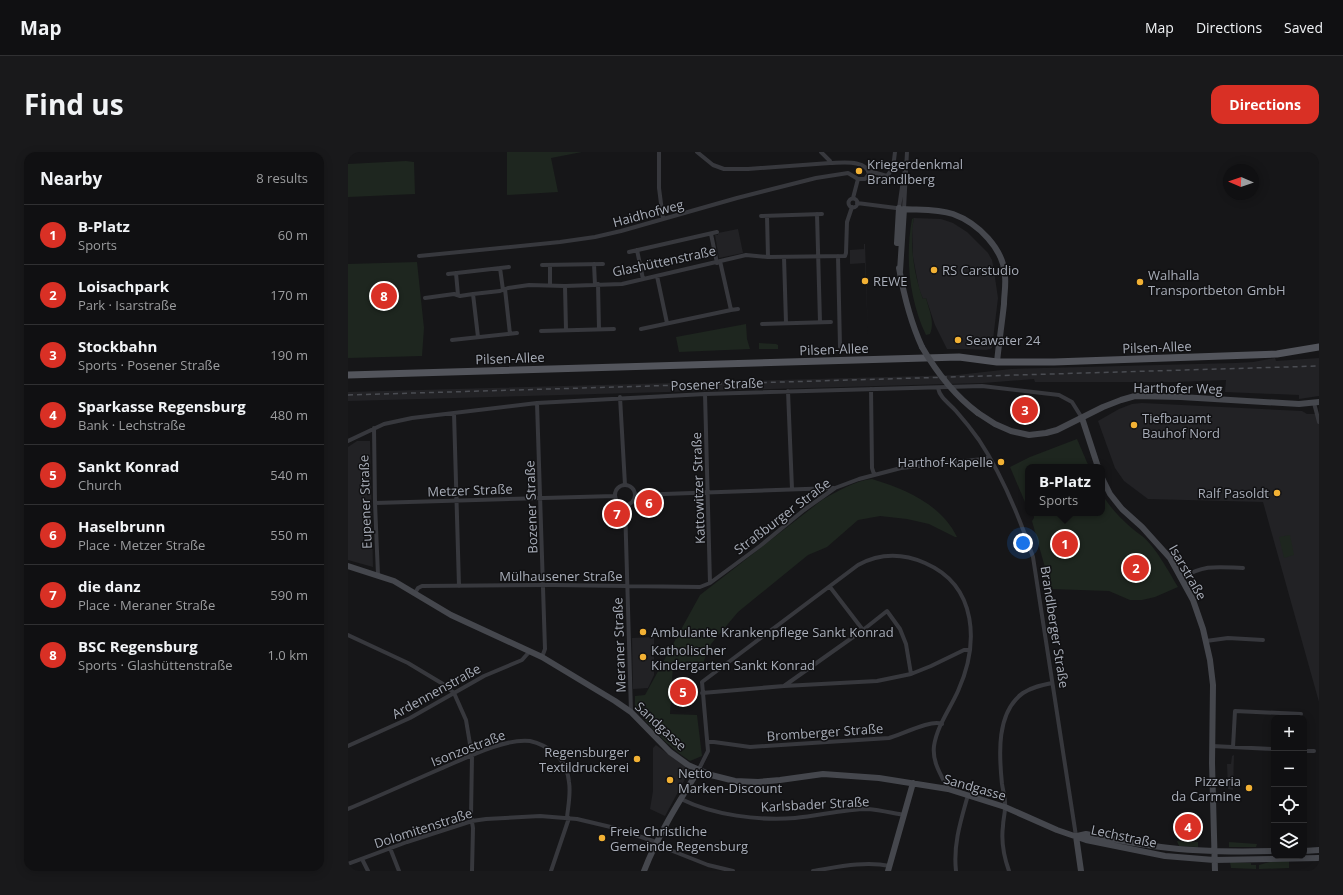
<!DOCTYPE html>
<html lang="en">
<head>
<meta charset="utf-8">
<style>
	:root { --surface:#101012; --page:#19191b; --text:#f1f3f6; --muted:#9c9d9f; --line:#303032; --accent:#d93025 }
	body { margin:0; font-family:"Open Sans",sans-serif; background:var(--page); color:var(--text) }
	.controls { position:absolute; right:12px; bottom:12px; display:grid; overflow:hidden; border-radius:8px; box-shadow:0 2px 10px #0003 }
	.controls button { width:36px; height:36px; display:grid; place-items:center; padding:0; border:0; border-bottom:1px solid var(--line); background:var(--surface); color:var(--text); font:20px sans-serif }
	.compass { position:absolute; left:875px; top:12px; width:36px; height:36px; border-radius:50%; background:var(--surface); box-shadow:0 2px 10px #0003; rotate:272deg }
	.you { position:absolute; left:675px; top:391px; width:14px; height:14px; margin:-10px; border:3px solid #fff; border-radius:50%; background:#1a73e8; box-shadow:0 0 0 6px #1a73e833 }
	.badge { display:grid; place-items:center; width:26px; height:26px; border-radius:50%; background:var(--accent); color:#fff; font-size:13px; font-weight:700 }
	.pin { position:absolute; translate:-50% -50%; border:2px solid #fff; box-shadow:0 1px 4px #0006 }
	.popup { position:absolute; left:677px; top:312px; width:80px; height:52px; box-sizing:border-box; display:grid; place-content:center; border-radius:8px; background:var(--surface); filter:drop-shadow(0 1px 3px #0005); font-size:13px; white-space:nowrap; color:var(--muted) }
	.popup b { font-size:15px; color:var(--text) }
	.popup::after { content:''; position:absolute; left:50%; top:100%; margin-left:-8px; border:8px solid transparent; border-top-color:var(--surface) }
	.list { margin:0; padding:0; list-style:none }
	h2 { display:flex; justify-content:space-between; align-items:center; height:52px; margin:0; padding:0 16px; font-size:17px }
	h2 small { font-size:13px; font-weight:400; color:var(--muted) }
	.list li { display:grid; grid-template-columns:26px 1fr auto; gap:12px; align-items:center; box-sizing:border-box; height:60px; padding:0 16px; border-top:1px solid var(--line) }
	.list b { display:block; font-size:15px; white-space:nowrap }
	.list p { margin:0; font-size:13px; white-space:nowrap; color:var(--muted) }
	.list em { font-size:13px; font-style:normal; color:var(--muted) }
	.icon { flex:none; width:22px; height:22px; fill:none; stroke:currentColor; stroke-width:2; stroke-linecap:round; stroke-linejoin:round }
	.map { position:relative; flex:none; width:971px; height:719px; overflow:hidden; border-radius:12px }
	header { display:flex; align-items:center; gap:24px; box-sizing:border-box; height:56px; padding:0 20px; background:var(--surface); border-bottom:1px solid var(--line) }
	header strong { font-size:19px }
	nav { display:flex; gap:22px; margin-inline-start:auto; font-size:14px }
	.intro { display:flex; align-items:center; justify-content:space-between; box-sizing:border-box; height:96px; padding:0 24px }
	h1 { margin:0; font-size:28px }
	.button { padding:10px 18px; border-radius:12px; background:var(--accent); color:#fff; font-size:14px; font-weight:700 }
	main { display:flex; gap:24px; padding:0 24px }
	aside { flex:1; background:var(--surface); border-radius:12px; box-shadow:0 2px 10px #0003 }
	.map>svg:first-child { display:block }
	.built { fill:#222225 }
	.green { fill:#1e261f }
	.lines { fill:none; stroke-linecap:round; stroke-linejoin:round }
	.street { stroke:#37383d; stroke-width:4 }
	.secondary { stroke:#45474d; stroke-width:6 }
	.primary { stroke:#53555c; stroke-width:7 }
	.rail { stroke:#4a4c52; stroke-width:1.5; stroke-dasharray:5 4; stroke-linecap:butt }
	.secondary-bridge { stroke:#45474d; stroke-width:6 }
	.poi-dot { fill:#f2b134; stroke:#111113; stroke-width:1.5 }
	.labels { text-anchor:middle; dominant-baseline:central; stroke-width:3; stroke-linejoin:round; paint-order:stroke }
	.poi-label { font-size:13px; fill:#a8adb8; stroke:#111113; text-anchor:start }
	.street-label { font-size:13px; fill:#a8adb8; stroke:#111113 }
</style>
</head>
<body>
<header>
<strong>Map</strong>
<nav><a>Map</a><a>Directions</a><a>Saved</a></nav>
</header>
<div class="intro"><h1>Find us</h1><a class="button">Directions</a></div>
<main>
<aside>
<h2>Nearby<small>8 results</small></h2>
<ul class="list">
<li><span class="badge">1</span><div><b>B-Platz</b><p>Sports</p></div><em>60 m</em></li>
<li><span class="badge">2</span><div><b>Loisachpark</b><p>Park · Isarstraße</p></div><em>170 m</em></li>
<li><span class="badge">3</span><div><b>Stockbahn</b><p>Sports · Posener Straße</p></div><em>190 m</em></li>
<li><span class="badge">4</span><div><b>Sparkasse Regensburg</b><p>Bank · Lechstraße</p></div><em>480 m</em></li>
<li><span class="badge">5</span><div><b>Sankt Konrad</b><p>Church</p></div><em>540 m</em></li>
<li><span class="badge">6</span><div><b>Haselbrunn</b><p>Place · Metzer Straße</p></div><em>550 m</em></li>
<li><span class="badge">7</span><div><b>die danz</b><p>Place · Meraner Straße</p></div><em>590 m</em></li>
<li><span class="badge">8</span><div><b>BSC Regensburg</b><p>Sports · Glashüttenstraße</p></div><em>1.0 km</em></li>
</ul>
</aside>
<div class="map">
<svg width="971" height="719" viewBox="0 0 971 719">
	<rect width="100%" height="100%" fill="#161618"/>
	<path class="built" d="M566,66L593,67L605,71L619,80L640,101L644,108L646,119L650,146L644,196L642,197L638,198L617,197H599L587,173L578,146L575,147L571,137L565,105L564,76Z
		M390,77L395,101L371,106L367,83H370V81Z
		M516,92H517L520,182L517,111L502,112V98L516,97Z
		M927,206L928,209L971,206V244L951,247V243L877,240L878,228L829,230H687L686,227L635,231L0,249V240L574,224L609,223L663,217L887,211L905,210Z
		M794,251L954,259L959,262H971V550L915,350L800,347L776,329L767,316L750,269L771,257L784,252Z
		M9,289H22L25,415L0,408V295Z
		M306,485V523L300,536L285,537L284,486Z
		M308,593L342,618L317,664L302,657L305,639V596Z
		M886,603L885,638L880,637L879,612H883L884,604Z"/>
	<path class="green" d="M159,0H234L203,6L210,40L159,43Z
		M58,9L66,10L67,42L0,45V12Z
		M566,66C561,90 566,124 575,147L578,146C581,158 587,170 582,182L578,183C561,147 557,105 564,67Z
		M69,110L76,176L74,204L0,206V112Z
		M398,172L399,187L402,197L331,200L328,185Z
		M411,191L428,192L430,193V197H411Z
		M666,251L689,253L688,263L665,261Z
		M729,287L741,315H680V357L662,315L682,305Z
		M524,327C557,337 593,352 609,385H607L581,372L559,367L532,364L510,368L479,395L460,403L390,460L363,492L354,513L325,512L322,562L349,563L354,604L342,609C319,594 305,577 287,557V544L297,543L352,443L474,348C490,339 506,329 524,327Z
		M754,342C763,358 780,374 794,384C807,394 821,420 830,435L807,445L794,448H782L761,439L703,437L684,369L686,366V363H683L682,361H754Z
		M942,383L946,403L936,406L931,385Z
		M829,689L850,690V695L831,694Z
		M881,690L909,692L908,695H881Z
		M925,709H941V716L911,717V713Z
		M882,710L903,711V713H908V717L883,716Z"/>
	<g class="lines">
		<path class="street" d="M311,0V36L315,67
			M349,0L365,13L376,17H400L482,11
			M521,19L539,24L545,16L547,0
			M505,46L510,27
			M500.5 51a4.5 4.5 0 1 1 9 0a4.5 4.5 0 1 1-9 0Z
			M509,51L556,57L559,0
			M551,56L556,21
			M469,62L472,170
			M413,64L474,62
			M419,64L420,105
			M363,82L369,111
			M289,98L295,127
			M281,100L369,80
			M71,104L212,90L247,85L273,79L389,46L468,26L500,21L510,27H517L521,22C519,7 493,11 482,11V9L473,0
			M490,104L492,195
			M436,105L438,171
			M246,112L247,133
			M194,113L255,112
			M152,116L155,138
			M108,121L110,143
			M100,122L161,115
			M309,124L319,171
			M250,132L251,177
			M202,133V113
			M217,134L218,178
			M157,137L162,182
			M125,142L130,185
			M77,146L106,142L112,144L125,142L152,139L160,136L181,133L217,134L274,132L398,103L420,105L497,104L498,101L499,70L504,55
			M383,158L390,157
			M414,172L483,170
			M293,177L383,158L372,109
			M193,179L266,177
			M104,188L169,181
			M590,236C592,246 601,251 608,259C616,268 624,278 631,288C655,324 671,364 685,405L728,684
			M523,237L524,316L526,322
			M440,239L444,337
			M357,242L362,431
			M272,245L277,333
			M189,251L197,497L194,505
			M966,251L971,270
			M106,261L111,434
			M26,276L27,351L30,423
			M0,289L36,272L64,266L189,251L357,242L634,234L711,243L724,250L734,266
			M267 343a10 10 0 1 1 20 0a10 10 0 1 1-20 0Z
			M287,343L486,336
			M27,351L266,344
			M277,353L283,560
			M833,426C858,412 869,415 895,416
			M482,435L515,478
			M67,441L70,436L74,434L205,433L352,435L362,431L412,394L456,358L487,336L511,327L553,316L635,307L641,305
			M0,483L60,511L95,532L106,541L118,568L124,604L123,664L125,676L124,719
			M858,489L880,486L915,488
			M436,534L515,478L539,459L552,477L558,492L563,522
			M354,541L436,534L529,529L563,522L583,514L616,498H622
			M360,590H366L402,595L541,586C553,583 583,567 594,572
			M0,594L62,566L136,524L174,508L182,499
			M864,594L926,597
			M885,595L887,559L953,562
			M956,599H966
			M350,619L360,599L354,530L510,413C532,401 554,401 577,411C630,434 631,492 610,539C602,557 589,574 586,594C584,610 593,623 600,637
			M333,647C365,663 411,669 447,666C471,664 495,657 520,657C532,658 544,661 556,663
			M0,657C31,644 62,630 92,617C116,607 156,586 182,589C191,591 199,595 206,601C215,608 220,619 221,630C223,642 220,654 219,666
			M307,692L360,713L385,719
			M42,696L51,719
			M14,707L20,719
			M0,712L59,690L124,669L138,667L192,664L229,667L267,676L308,690
			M203,719L221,666
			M465,719C490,715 516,709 542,714
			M608,719C605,692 613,668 620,643
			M661,719C656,705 653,689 655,674C655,668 657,662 657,656C658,648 655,639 654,632C651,603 648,560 675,541C684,535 694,533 704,531"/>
		<path class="secondary" d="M549,91L551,56
			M551,116C556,144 562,169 574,195
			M552,119L556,57C572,58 590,57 605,62C630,71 656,97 657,124C658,134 656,143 656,152C654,171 651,190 649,210
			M630,261L647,272L663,279L681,283L698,281L709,278L755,255L773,248L787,244L833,245L951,252L971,250
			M734,266L750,315
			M754,326L762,342L774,357L794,375L822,406L845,448L855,477L862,508L865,533L864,611L867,719
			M0,414L46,429L103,463L194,505L267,549L283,560L322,600L340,613L363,623L387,629L410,630L432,628L475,622L531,626L600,637L657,655L709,678L738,688L817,704L866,708L971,706
			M728,684L733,719
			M729,684L738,682C763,687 788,692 813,695C851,700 888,700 926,699
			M956,699L971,698
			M296,719C310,683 330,651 350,619
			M540,719L565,631"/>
		<path class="primary" d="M0,223L611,205L649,210H706L929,202L971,195"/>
		<path class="rail" d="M0,243L971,214"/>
		<path class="secondary-bridge" d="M574,195C589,221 606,243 630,261"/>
	</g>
	<g class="poi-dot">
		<circle cx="511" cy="19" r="4"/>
		<circle cx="586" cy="118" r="4"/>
		<circle cx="517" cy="129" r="4"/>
		<circle cx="792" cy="130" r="4"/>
		<circle cx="610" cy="188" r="4"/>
		<circle cx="786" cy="273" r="4"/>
		<circle cx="653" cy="310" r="4"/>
		<circle cx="929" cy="341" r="4"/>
		<circle cx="295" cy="480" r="4"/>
		<circle cx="295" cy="505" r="4"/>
		<circle cx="289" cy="607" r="4"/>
		<circle cx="322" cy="628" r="4"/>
		<circle cx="901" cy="636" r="4"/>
		<circle cx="254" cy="686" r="4"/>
	</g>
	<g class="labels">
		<g class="poi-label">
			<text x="519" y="12">Kriegerdenkmal<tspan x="519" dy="15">Brandlberg</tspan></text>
			<text x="594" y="118">RS Carstudio</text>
			<text x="800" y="123">Walhalla<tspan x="800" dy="15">Transportbeton GmbH</tspan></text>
			<text x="525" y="129">REWE</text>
			<text x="618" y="188">Seawater 24</text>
			<text x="794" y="266">Tiefbauamt<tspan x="794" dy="15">Bauhof Nord</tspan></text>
			<text x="645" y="310" text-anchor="end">Harthof-Kapelle</text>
			<text x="921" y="341" text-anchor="end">Ralf Pasoldt</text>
			<text x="303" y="480">Ambulante Krankenpflege Sankt Konrad</text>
			<text x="303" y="498">Katholischer<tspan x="303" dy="15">Kindergarten Sankt Konrad</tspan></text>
			<text x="281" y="600" text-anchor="end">Regensburger<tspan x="281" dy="15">Textildruckerei</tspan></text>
			<text x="330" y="621">Netto<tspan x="330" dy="15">Marken-Discount</tspan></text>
			<text x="893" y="629" text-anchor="end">Pizzeria<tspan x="893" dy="15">da Carmine</tspan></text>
			<text x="262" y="679">Freie Christliche<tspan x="262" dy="15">Gemeinde Regensburg</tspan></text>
		</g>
		<g class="street-label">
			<text transform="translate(300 61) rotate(-15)">Haidhofweg</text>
			<text transform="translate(316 109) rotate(-12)">Glashüttenstraße</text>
			<text transform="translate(809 195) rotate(-2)">Pilsen-Allee</text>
			<text transform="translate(486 197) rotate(-2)">Pilsen-Allee</text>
			<text transform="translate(162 206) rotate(-2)">Pilsen-Allee</text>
			<text transform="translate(369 232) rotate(-2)">Posener Straße</text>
			<text transform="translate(830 236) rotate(1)">Harthofer Weg</text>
			<text transform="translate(350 336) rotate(-92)">Kattowitzer Straße</text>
			<text transform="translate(122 338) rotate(-2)">Metzer Straße</text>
			<text transform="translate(17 350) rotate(-92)">Eupener Straße</text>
			<text transform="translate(183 355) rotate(-92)">Bozener Straße</text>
			<text transform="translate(434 364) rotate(-37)">Straßburger Straße</text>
			<text transform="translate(840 420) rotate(60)">Isarstraße</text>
			<text x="213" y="424">Mülhausener Straße</text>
			<text transform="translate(707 475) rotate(81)">Brandlberger Straße</text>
			<text transform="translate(271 493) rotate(-92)">Meraner Straße</text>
			<text transform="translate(88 539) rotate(-29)">Ardennenstraße</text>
			<text transform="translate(313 574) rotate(43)">Sandgasse</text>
			<text transform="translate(477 580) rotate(-4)">Bromberger Straße</text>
			<text transform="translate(120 596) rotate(-21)">Isonzostraße</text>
			<text transform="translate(627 635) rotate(16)">Sandgasse</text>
			<text transform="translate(467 652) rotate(-3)">Karlsbader Straße</text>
			<text transform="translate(75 676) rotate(-18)">Dolomitenstraße</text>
			<text transform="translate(776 684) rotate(12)">Lechstraße</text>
		</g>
	</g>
</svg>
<div class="controls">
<button>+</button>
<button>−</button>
<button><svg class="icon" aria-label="locate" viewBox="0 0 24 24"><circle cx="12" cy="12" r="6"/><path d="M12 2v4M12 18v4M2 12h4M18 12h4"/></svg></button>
<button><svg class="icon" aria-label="layers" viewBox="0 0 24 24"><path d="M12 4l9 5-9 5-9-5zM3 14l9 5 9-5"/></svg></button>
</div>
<svg class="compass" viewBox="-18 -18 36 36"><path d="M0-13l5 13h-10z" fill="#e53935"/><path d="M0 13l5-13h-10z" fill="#9c9d9f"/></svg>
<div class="you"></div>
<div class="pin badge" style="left:717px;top:392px">1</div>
<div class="popup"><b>B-Platz</b>Sports</div>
<div class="pin badge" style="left:788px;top:416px">2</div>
<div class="pin badge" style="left:677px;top:258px">3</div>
<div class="pin badge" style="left:840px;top:675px">4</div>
<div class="pin badge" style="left:335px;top:540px">5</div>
<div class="pin badge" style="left:301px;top:351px">6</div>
<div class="pin badge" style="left:269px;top:362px">7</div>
<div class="pin badge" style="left:36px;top:144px">8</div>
</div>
</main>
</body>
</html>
